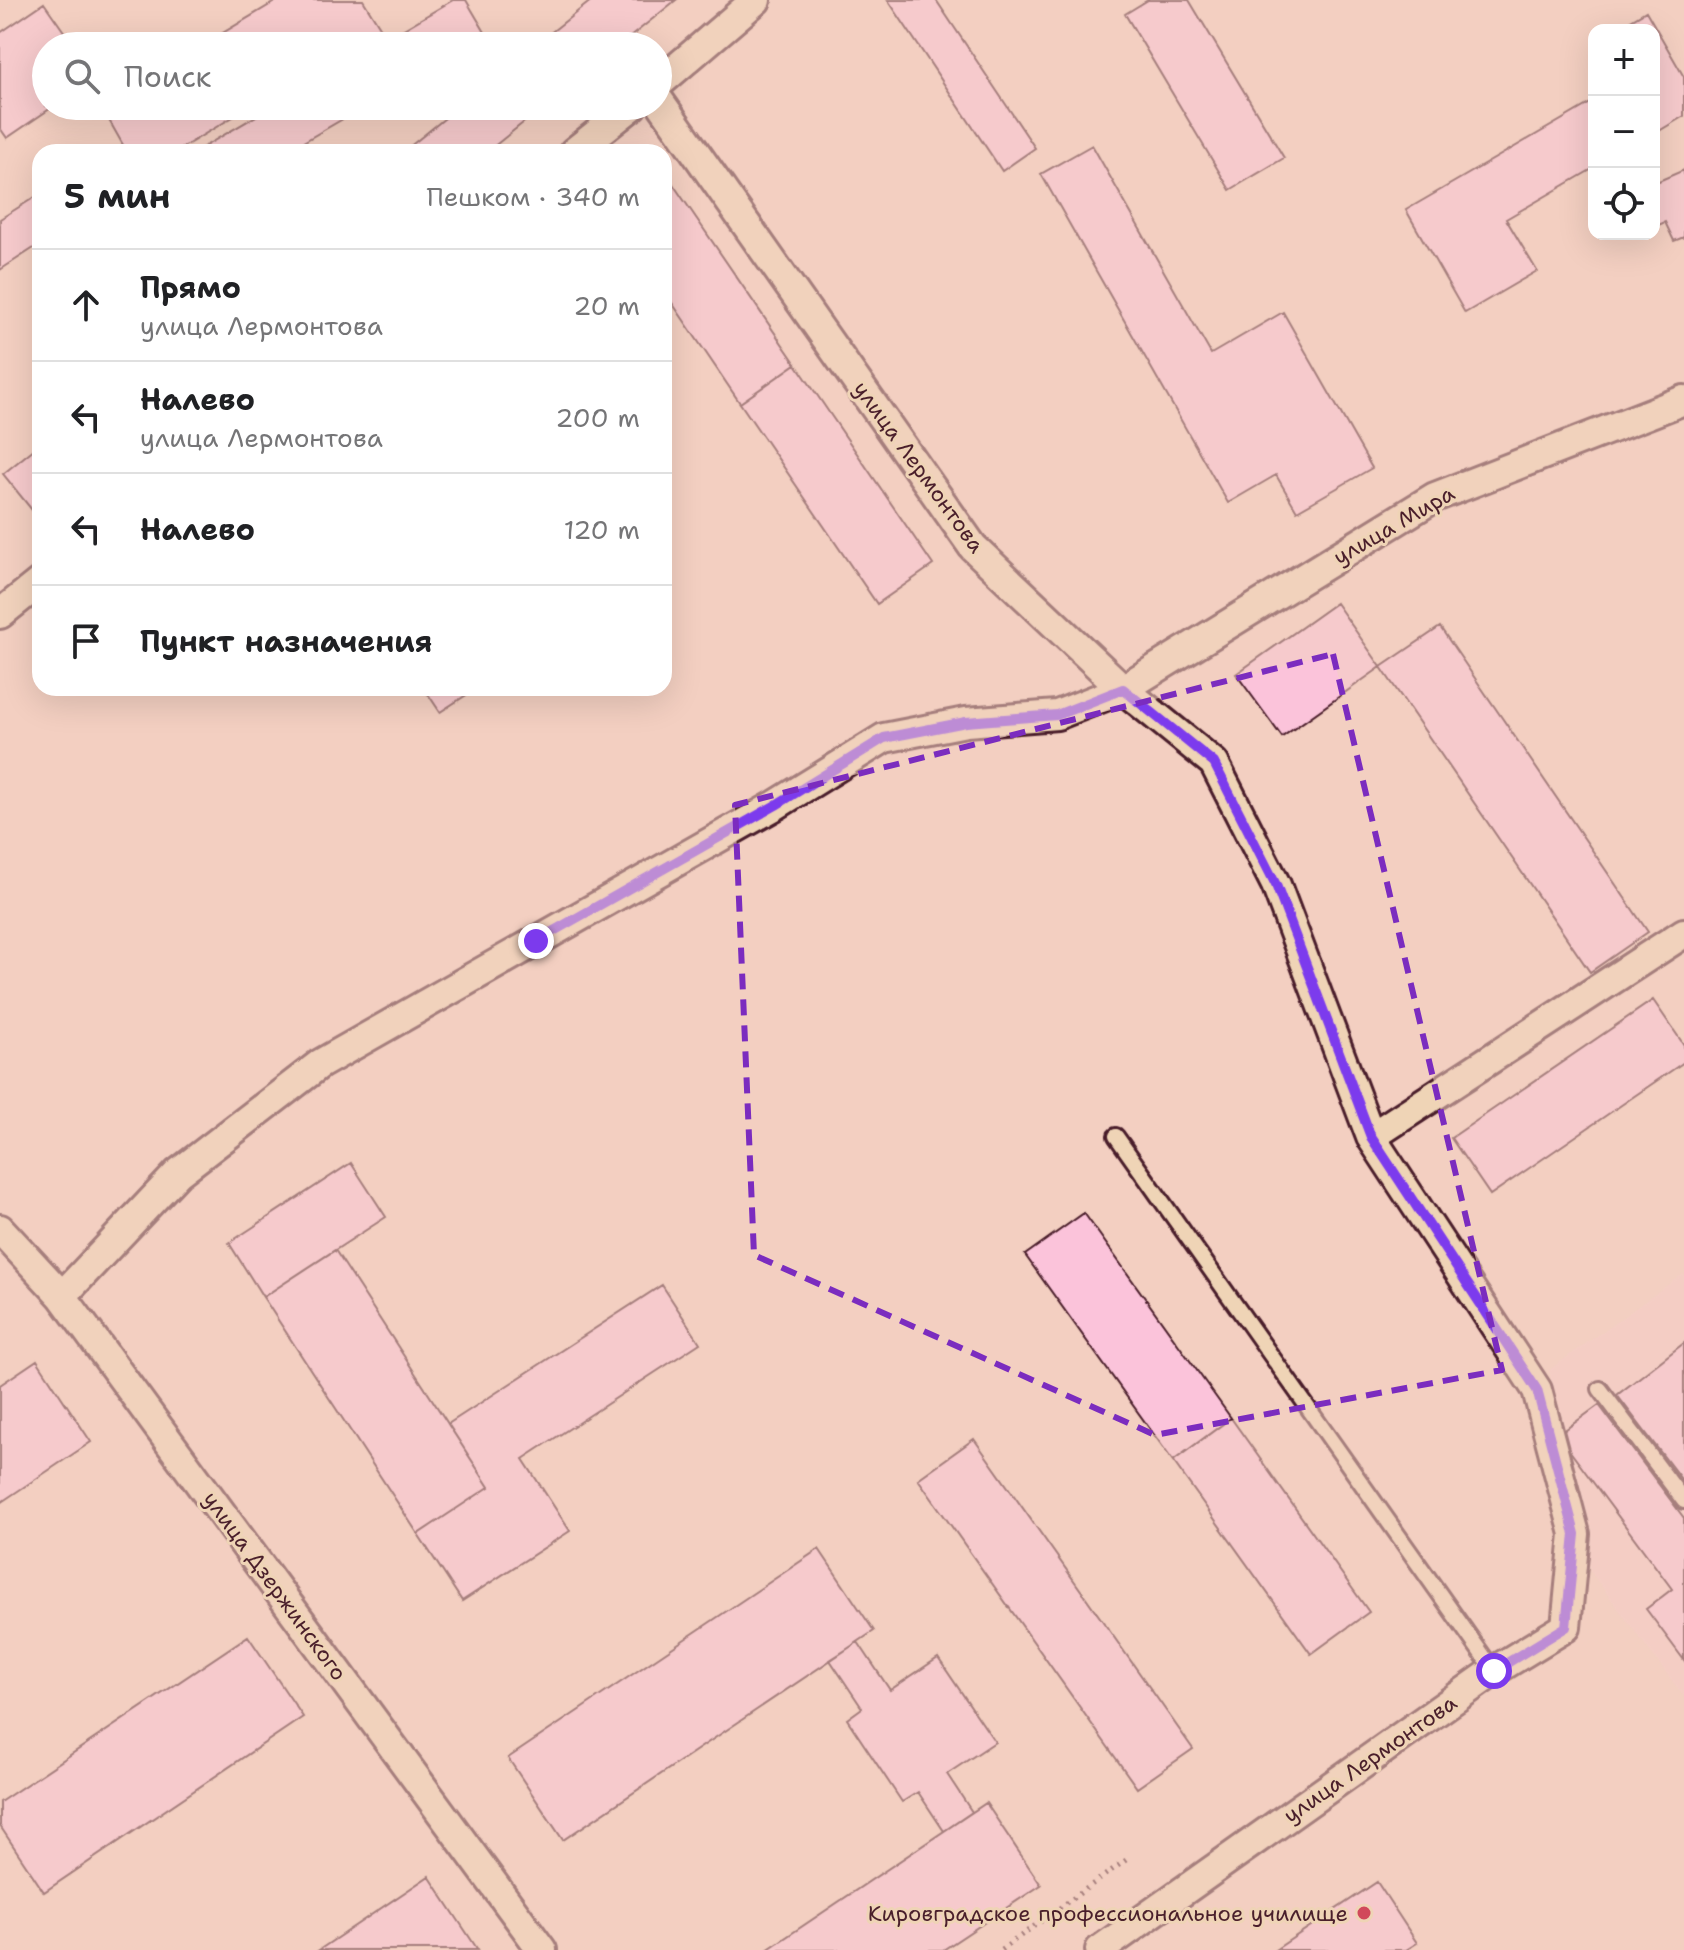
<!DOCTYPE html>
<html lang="ru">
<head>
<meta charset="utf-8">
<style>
	:root { --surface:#fff; --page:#f2f2f2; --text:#202124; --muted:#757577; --line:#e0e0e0 }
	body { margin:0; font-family:"Shantell Sans",sans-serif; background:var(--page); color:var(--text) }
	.controls { position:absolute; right:24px; top:24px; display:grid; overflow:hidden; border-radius:16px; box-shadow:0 8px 32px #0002 }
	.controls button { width:72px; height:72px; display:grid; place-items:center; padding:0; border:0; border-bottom:2px solid var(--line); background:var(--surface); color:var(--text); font:40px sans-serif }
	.stop { position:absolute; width:24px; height:24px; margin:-18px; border:6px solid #7c3aed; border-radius:50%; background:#fff }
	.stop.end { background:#7c3aed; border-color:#fff; box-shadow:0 2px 8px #0008 }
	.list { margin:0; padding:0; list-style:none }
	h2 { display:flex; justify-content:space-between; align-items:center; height:104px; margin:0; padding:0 32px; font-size:34px }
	h2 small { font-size:26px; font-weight:400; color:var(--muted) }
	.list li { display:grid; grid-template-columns:52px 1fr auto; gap:24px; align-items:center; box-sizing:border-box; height:112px; padding:0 32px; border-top:2px solid var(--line) }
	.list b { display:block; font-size:30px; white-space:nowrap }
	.list p { margin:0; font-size:26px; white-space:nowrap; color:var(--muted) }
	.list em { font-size:26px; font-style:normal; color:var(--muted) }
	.icon { flex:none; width:44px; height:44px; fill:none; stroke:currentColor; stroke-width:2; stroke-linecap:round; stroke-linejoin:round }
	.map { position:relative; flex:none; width:1684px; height:1950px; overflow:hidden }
	.search { position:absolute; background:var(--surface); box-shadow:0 8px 32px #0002; left:32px; top:32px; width:640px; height:88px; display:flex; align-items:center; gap:20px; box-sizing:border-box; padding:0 28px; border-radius:44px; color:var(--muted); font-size:30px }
	.panel { position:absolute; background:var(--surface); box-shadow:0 8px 32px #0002; left:32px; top:144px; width:640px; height:552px; border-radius:24px }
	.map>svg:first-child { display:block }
	.built { fill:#f5cbc8 }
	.building { fill:#fbc3da; stroke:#4a1f2b; stroke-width:2 }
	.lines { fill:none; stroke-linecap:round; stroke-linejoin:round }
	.lane-casing { stroke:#4a1f2b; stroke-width:20 }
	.street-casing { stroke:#4a1f2b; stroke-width:34 }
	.path { stroke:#4a1f2b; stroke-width:5; stroke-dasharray:2 6; stroke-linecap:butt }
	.lane { stroke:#efd4b6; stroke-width:14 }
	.street { stroke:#efd4b6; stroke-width:28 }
	.route { stroke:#7c3aed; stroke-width:10 }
	.marked { fill:none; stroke:#7b2cbf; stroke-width:6; stroke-dasharray:16 10; stroke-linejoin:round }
	.poi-dot { fill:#d1495b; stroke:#efd4b6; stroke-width:3 }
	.labels { text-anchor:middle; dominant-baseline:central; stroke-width:6; stroke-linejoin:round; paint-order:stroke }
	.street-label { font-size:22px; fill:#4a1f2b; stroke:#efd4b6 }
	.poi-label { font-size:22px; fill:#4a1f2b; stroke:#efd4b6; text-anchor:end }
</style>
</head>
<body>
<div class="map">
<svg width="1684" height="1950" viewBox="0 0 1684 1950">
	<rect width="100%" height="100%" fill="#f3cfc1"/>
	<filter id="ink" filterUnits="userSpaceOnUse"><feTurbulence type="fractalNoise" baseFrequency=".0125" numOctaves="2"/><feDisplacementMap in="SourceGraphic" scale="16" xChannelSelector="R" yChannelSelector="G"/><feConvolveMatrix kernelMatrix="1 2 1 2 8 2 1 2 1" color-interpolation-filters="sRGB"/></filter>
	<g filter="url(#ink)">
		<path class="built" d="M1684,1273V1697L1590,1571L1549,1370Z"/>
		<path class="building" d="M278,0H363L381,29L352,46H201Z
			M453,0H466L486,34L466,46H375Z
			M592,0H676L619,46H534Z
			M888,0H936L1035,148L1002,171Z
			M1148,0H1189L1284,158L1230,190L1125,14Z
			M44,3L74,46H46V106H54L7,138L0,128V33Z
			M1646,11L1684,77V116L1654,134V30H1614Z
			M1594,101V168L1506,219L1537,271L1465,313L1406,210Z
			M101,106H251L175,152H127Z
			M273,106H365L286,152H195Z
			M460,106H544L487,152H403Z
			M1092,145L1211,354L1283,312L1372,468L1297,511L1276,475L1228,503L1041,174Z
			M1684,170V237L1674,241L1665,222L1654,227V183Z
			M664,171L796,364L740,403L664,291Z
			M40,194V244L0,270V219Z
			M796,364L933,565L877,604L740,403Z
			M40,444V512L36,515L3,474Z
			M1336,603L1381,667L1282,737L1236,674Z
			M1440,627L1648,932L1590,972L1381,667Z
			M424,688H477L440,712Z
			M1653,1000L1684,1045V1062L1490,1195L1451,1138Z
			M351,1163L386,1217L263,1297L229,1243Z
			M1084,1213L1231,1418L1173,1461L1025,1255Z
			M335,1250L489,1487L418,1534L263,1297Z
			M662,1285L700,1343L523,1459L570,1531L462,1601L418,1534L489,1487L448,1424Z
			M1684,1343V1483L1617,1395Z
			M37,1360L91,1442L0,1503V1385Z
			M1599,1405L1684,1518V1660L1646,1609L1672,1589L1558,1435Z
			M1231,1418L1369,1612L1311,1654L1173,1461Z
			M974,1439L1193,1749L1137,1788L918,1479Z
			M819,1549L874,1631L563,1840L508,1758Z
			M248,1636L303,1717L44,1892L0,1826V1802Z
			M858,1642L890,1690L938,1658L995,1742L947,1774L972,1812L944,1831L918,1792L902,1802L847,1719L862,1708L830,1660Z
			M986,1803L1041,1885L943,1950H767Z
			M429,1876L478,1950H319Z
			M1377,1882L1417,1943L1406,1950H1275Z"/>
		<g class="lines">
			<g class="lane-casing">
				<path id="lane" d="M1116,1136L1494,1671
					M1600,1389L1684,1501"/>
			</g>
			<g class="street-casing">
				<path id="street" d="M658,84L756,0
					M658,99L973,547L1123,689L1214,763L1276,885L1371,1137L1537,1390L1575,1534L1566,1627L1494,1671L1100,1950
					M574,152L632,106
					M0,614L40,582
					M1371,1137L1684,933
					M0,1229L62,1296L542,1950
					M62,1296L178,1173L320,1064L776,805L884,738L966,722L1057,715L1123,689L1435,497L1684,400"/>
			</g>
			<path class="path" d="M1001,1950L1126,1860"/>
			<use href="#lane" class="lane"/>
			<use href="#street" class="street"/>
		</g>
	</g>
	<g class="lines" filter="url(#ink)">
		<path class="route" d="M536,941L776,805L884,738L966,722L1057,715L1123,689L1214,763L1276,885L1371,1137L1537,1390L1575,1534L1566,1627L1494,1671"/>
	</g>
	<path d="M0 0H1684V1950H0ZM1333,654L1502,1370L1155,1435L754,1255L735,805Z" fill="#f3cfc1" fill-opacity=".55" fill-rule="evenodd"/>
	<path class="marked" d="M1333,654L1502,1370L1155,1435L754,1255L735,805Z"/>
	<circle class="poi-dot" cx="1364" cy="1913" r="8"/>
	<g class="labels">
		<g class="street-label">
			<text transform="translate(919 467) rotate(54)">улица Лермонтова</text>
			<text transform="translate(1394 525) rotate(-30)">улица Мира</text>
			<text transform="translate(275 1586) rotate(54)">улица Дзержинского</text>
			<text transform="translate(1370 1759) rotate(-35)">улица Лермонтова</text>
		</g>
		<g class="poi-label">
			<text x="1348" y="1913">Кировградское профессиональное училище</text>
		</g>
	</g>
</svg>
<div class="controls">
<button>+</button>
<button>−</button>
<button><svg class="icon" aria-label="locate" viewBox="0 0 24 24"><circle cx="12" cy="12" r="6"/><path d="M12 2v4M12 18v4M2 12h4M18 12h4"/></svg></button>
</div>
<div class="stop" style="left:1494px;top:1671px"></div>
<div class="stop end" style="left:536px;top:941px"></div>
<div class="search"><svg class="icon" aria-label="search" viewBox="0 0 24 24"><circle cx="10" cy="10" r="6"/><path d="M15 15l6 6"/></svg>Поиск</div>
<section class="panel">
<h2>5 мин<small>Пешком · 340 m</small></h2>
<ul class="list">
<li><svg class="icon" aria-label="ahead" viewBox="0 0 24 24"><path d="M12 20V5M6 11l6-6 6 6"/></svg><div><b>Прямо</b><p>улица Лермонтова</p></div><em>20 m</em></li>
<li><svg class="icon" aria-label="left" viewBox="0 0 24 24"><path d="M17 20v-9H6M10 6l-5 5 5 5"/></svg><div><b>Налево</b><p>улица Лермонтова</p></div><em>200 m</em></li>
<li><svg class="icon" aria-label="left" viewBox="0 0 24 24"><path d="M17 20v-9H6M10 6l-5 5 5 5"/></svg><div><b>Налево</b></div><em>120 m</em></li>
<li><svg class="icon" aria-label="arrive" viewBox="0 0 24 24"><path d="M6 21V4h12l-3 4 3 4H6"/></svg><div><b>Пункт назначения</b></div></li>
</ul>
</section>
</div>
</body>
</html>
